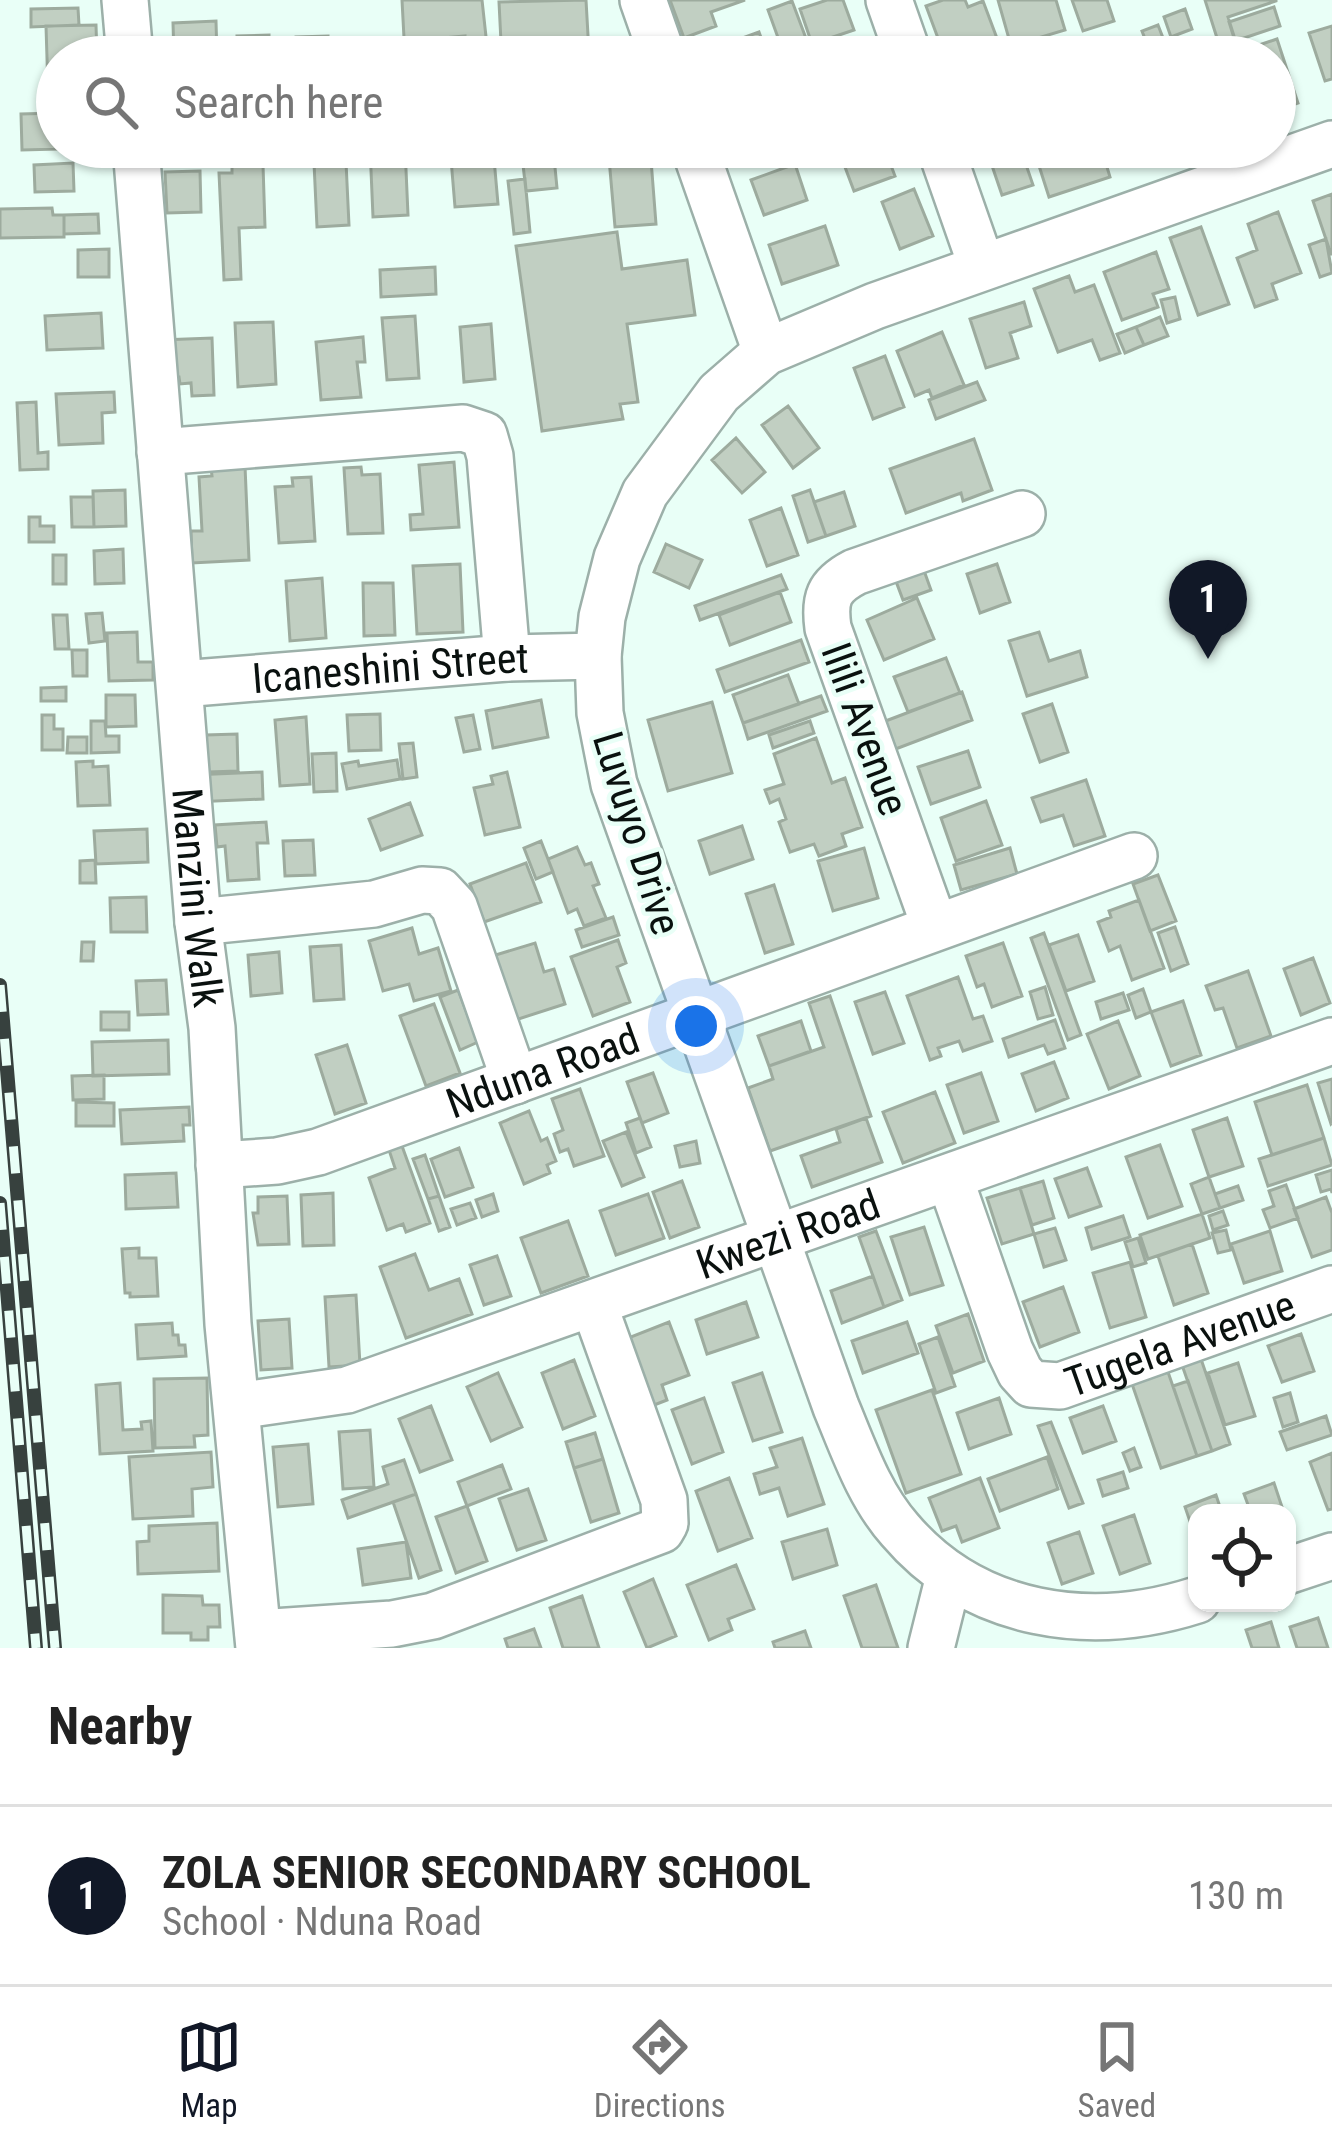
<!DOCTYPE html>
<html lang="en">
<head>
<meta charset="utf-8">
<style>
	:root { --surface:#fff; --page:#f6f6f6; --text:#222; --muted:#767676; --line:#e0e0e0; --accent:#111827 }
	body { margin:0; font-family:"Roboto Condensed",sans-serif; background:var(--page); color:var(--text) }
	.controls { position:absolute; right:36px; bottom:36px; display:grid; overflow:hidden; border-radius:24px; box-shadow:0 3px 9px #0004 }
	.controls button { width:108px; height:108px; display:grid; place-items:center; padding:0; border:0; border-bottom:3px solid var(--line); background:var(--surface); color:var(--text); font:60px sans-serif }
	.you { position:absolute; left:696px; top:1026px; width:42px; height:42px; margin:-30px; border:9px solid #fff; border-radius:50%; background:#1a73e8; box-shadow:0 0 0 18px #1a73e833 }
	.badge { display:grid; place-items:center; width:78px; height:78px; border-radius:50%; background:var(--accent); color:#fff; font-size:39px; font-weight:700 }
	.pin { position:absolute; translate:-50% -99px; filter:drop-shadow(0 3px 6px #0008) }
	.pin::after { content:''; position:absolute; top:63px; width:42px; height:36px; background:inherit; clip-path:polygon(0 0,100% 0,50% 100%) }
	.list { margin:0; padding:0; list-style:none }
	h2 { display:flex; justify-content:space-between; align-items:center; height:156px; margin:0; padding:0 48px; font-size:51px }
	h2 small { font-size:39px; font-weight:400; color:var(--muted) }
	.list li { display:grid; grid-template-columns:78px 1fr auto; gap:36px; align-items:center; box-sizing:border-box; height:180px; padding:0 48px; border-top:3px solid var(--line) }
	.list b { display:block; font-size:45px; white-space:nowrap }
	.list p { margin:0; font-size:39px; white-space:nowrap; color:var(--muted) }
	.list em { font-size:39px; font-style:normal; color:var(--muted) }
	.icon { flex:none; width:66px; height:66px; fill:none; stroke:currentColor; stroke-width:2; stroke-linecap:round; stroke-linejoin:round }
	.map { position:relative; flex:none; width:1332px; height:1648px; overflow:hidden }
	.search { position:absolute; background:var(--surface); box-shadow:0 3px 9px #0004; left:36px; right:36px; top:36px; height:132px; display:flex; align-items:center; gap:30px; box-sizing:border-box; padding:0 42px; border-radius:66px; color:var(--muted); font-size:45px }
	.sheet { height:336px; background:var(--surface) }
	nav { display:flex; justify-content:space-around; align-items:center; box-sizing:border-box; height:168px; border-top:3px solid var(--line); background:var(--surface); font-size:33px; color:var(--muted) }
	nav a { display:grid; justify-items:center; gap:6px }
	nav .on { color:var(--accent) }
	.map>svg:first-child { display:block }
	.building { fill:#c1cfc2; stroke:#9dab9e; stroke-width:3 }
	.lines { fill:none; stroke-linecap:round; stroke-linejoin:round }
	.minor-casing { stroke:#9cb0a9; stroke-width:50 }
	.minor { stroke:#fff; stroke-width:45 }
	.rail-casing { stroke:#37413e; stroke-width:14 }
	.rail { stroke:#e9fff7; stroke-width:9; stroke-dasharray:27; stroke-linecap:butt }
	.labels { text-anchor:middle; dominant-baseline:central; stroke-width:9; stroke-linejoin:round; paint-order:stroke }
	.street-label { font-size:42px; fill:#0a110f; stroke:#e9fff7 }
</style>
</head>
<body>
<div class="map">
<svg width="1332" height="1648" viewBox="0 0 1332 1648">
	<rect width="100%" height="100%" fill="#e9fff7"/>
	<path class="building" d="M402,0H482L488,55L465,54V36L442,38L443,57H405Z
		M586,0L589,53L555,55L554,39L501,42L499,2Z
		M670,0H745L711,12L716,26L684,38Z
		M827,0H843L854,30L812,44L800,9Z
		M943,0H965L968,7L983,1L1004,57H945L926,6Z
		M998,0H1056L1065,30L1011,46Z
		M1072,0H1107L1114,21L1083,31Z
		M1205,0H1276V1L1228,17L1239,52L1223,57Z
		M792,1L813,57H785L768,10Z
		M1274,7L1280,26L1235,41L1229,22Z
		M78,8L79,25L31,27V9Z
		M1185,9L1192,29L1171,37L1164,17Z
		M216,21L217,57H174L173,23Z
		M96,25L97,57H57V90H48L46,26Z
		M1158,25L1163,38L1147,44L1142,31Z
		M1332,26V79L1325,81L1309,33Z
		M759,32L768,57H709L707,51Z
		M269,35V57H238L237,36Z
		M328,36V57H296V37Z
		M1277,39L1298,103L1275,111V57H1243L1241,51Z
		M57,113V147L97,148L22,150L21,114Z
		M370,147H405L408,215L373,217Z
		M450,147H493L498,204L455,207Z
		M521,147H553L557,188L526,191Z
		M608,147H650L656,224L615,227Z
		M872,147H884L895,176L854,191L842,159Z
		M1000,147H1020L1033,185L1002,195L987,151Z
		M1033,147H1101L1110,177L1049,197Z
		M346,162L349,225L317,227L314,163Z
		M73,163L74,191L35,192L34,165Z
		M795,164L807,200L764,215L751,180Z
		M263,165L265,227L239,228L241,279L224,280L219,173H232V166Z
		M200,171L201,212L167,213L165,172Z
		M525,179L530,232L514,234L508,181Z
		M914,189L933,236L900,249L882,202Z
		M1332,194V254H1331L1313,201Z
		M52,208L53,215H64V237L0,238V209Z
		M1278,212L1301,273L1272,284L1277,299L1255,307L1237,258L1257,250L1248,224Z
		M98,214L99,233L64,234V215Z
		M825,226L838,265L782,284L769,245Z
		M1201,227L1229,304L1198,315L1170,238Z
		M617,232L622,269L687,260L695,315L627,324L638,402L620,404L623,419L542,431L516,246Z
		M1326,239L1332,273L1320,277L1309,245Z
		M109,249V277H78V250Z
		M1156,252L1169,289L1153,294L1158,307L1122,320L1104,272Z
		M435,267L436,294L381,297L380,270Z
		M1069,276L1075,292L1094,285L1120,353L1100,360L1092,340L1058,352L1034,289Z
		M1175,297L1180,319L1167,323L1161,300Z
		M1024,302L1031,326L1010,333L1018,358L986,368L970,319Z
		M101,313L103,348L47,350L45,316Z
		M415,316L419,378L387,380L382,318Z
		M1160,317L1168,336L1144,345L1136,327Z
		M273,322L276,384L238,387L235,323Z
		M491,324L495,379L464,382L460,327Z
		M1136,327L1144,345L1125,353L1117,334Z
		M942,332L964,385L932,398L929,390L915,396L897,351Z
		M363,337L365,362H357L361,397L321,400L316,342Z
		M212,338L214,395L192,396L191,383L180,384L179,377H163L161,340Z
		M885,356L904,407L873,419L854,368Z
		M977,382L985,400L936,419L929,400Z
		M114,392L115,412L102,413L103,443L59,445L56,394Z
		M36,402L38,453L48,452V469L20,470L17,403Z
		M788,406L819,448L793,468L762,425Z
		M736,438L765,472L742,493L712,460Z
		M974,439L992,490L963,501L961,493L906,513L890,469Z
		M454,462L459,527L411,530L410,515L423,514L419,465Z
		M245,466L249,560L192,563L191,531H202L199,477L212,476L211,468Z
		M361,467L362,475L380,474L383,533L348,534L344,468Z
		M311,477L315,541L279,543L275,487L293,486L292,478Z
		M125,490L126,526L94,527L93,491Z
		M810,490L826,536L808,542L793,496Z
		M844,492L855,526L826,536L814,502Z
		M71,497H93L94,527H72Z
		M781,508L798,555L767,566L750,520Z
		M29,517H40V526H54V542H29Z
		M666,544L702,560L689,588L654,572Z
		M123,549L124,583L95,584L94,551Z
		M53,555H66V584H53Z
		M460,564L463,632L417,634L413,566Z
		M997,564L1010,602L980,613L967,574Z
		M922,565L931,590L903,600L894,576Z
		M781,575L787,589L700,620L695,606Z
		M322,578L326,638L290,641L286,581Z
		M363,583H393L395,635L364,636Z
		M780,592L791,622L730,645L719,615Z
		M917,598L934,639L884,660L867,620Z
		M102,613L105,641L89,643L86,614Z
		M53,615H67L69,649H55Z
		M137,632L138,662H153V680L109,681L107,633Z
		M1039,632L1049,661L1080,651L1087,677L1027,696L1009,641Z
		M801,640L809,662L725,692L717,670Z
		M72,650H87V676H73Z
		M946,658L960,693L908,712L894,677Z
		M788,675L799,704L743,723L733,695Z
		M66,687V701H41V688Z
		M962,692L972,720L893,750L883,722Z
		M106,695H135L136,726L106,727Z
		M821,696L827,711L748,739L743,723Z
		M541,700L548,737L493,748L486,711Z
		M712,702L732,773L668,791L648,720Z
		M1052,704L1068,752L1040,762L1023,714Z
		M380,714L381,750L349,751L347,715Z
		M42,715H54V729H63V750H42Z
		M473,715L480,749L464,752L456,718Z
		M306,717L310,784L280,786L275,720Z
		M91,721H105L106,736H119V752L91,753Z
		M810,721L814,733L773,748L769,735Z
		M237,734L238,771L208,772L206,735Z
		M68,737H87V753H67Z
		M816,738L832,783L845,778L862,827L842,834L846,846L819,856L814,844L790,852L779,822L786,819L779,799L770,803L765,790L784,784L774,754Z
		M413,743L417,777L403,779L399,744Z
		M968,751L980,787L931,804L918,767Z
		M336,753L337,791L314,792L312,754Z
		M397,760L400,779L347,789L342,764L358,761L359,766Z
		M93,761V767L108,766L110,805L78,806L76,762Z
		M262,772L263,799L193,802L192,775Z
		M507,772L520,827L485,835L474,788L493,784L491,776Z
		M1086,780L1105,836L1074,846L1063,815L1041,822L1032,798Z
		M986,801L1002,845L956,861L941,818Z
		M410,803L422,835L381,850L369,819Z
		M266,822L268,843H257L259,879L228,881L225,846L217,847L215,825Z
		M742,826L753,859L710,874L699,841Z
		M147,829L148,862L96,864L94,831Z
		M313,840L315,875L285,876L283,841Z
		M541,841L553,872L536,879L524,848Z
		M577,847L585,865L591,863L599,884L593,886L606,918L584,926L577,909L568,913L548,859Z
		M864,848L878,898L833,911L818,861Z
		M1010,848L1017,874L961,890L954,865Z
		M95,860L96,883H80V861Z
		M526,863L541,902L484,922L470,884Z
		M1158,875L1176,921L1150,931L1133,884Z
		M774,885L793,944L765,953L746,894Z
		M146,897L147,932H111L110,898Z
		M1139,900L1164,968L1132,980L1120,946L1109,951L1098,922L1111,917L1109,911Z
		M613,917L619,935L582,947L576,930Z
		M1175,927L1188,964L1171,971L1158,933Z
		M412,928L419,954L438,948L451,991L414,1001L409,984L383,991L369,941Z
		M1044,933L1081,1035L1068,1040L1031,938Z
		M1078,935L1094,981L1066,991L1049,945Z
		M618,940L626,963L617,967L630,1002L593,1016L571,957Z
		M82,942H94L93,961H81Z
		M535,943L544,972L554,969L565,1004L509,1022L489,957Z
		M1003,943L1022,996L992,1007L984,984L977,987L966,956Z
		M341,945L344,999L314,1001L310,947Z
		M279,952L282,993L251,996L248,955Z
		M1313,958L1330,1003L1301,1015L1284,969Z
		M1248,971L1271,1036L1237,1048L1223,1008L1215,1010L1206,986Z
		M958,977L973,1019L983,1016L992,1041L963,1051L959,1041L938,1048L941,1056L930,1060L907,996Z
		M166,980L168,1014L138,1015L136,981Z
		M1045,987L1053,1015L1038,1019L1030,992Z
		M1143,989L1151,1012L1136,1018L1128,995Z
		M458,990L478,1042L460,1050L440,997Z
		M885,992L904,1043L873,1054L855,1002Z
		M1123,993L1129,1010L1101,1019L1096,1002Z
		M830,996L871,1116L770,1151L748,1088L773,1079L769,1066L824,1047L809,1003Z
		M1183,1001L1201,1055L1171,1066L1151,1012Z
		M434,1004L460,1073L426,1086L400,1016Z
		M101,1012H129V1030H101Z
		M1055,1020L1065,1048L1048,1054L1044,1045L1009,1057L1003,1039Z
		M801,1021L811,1051L769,1066L758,1036Z
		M1118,1021L1140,1076L1109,1089L1087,1034Z
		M168,1040L169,1074L93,1076L92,1042Z
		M347,1045L366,1103L335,1114L316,1055Z
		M1054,1062L1068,1098L1036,1111L1022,1074Z
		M653,1073L668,1113L642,1123L627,1082Z
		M981,1073L998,1121L964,1133L947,1085Z
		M104,1075V1099L73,1100L72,1076Z
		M1332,1079V1123L1331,1124L1318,1083Z
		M1307,1085L1324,1138L1272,1155L1255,1102Z
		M580,1089L604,1156L574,1166L568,1149L560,1152L554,1134L563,1130L552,1099Z
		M935,1092L955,1143L903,1163L883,1112Z
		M76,1102L114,1103V1126H76Z
		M189,1107L190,1125H183L184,1141L122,1144L120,1110Z
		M529,1111L541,1141L547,1138L556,1161L547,1165L550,1173L524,1184L500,1123Z
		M640,1118L651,1147L636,1153L626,1123Z
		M866,1118L882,1162L812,1187L801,1156L840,1142L836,1129Z
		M1227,1118L1243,1166L1209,1177L1193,1130Z
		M626,1132L644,1177L622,1186L603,1141Z
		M1324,1138L1332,1165L1268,1186L1259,1159Z
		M696,1141L700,1163L680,1167L675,1146Z
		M1160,1145L1182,1206L1148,1218L1126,1157Z
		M402,1146L430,1223L406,1232L403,1224L387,1230L369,1178L395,1168L389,1150Z
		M459,1148L473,1187L445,1197L431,1159Z
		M425,1155L439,1196L428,1199L413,1159Z
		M1087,1168L1101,1206L1069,1217L1055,1179Z
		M1332,1170V1193L1331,1189L1321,1192L1316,1175Z
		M176,1173L178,1207L126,1209L125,1175Z
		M1209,1177L1220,1208L1202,1214L1191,1184Z
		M682,1181L699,1227L670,1238L653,1192Z
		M1043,1181L1054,1218L1032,1225L1020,1188Z
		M1286,1185L1298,1218L1270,1228L1263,1210L1274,1206L1269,1191Z
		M1238,1186L1243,1200L1220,1208L1215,1194Z
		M1020,1188L1034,1234L1002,1244L987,1198Z
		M333,1193L334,1245L303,1246L301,1195Z
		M493,1194L498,1211L482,1217L476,1200Z
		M648,1194L664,1238L616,1255L600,1211Z
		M287,1196L289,1244L258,1245L253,1213H258V1197Z
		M439,1196L450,1227L439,1231L428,1199Z
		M1326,1197L1332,1213V1250L1312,1257L1294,1209Z
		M470,1203L476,1218L457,1225L451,1209Z
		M1223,1211L1228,1225L1213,1230L1209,1216Z
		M1202,1214L1210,1238L1148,1259L1140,1235Z
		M1123,1216L1130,1237L1092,1249L1086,1228Z
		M568,1221L588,1276L541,1293L521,1238Z
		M924,1227L943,1285L910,1295L891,1237Z
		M1055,1228L1066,1260L1044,1267L1034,1234Z
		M1226,1230L1231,1250L1218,1253L1212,1233Z
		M876,1231L902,1300L884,1307L859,1237Z
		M1270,1231L1282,1271L1244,1283L1231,1244Z
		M1138,1238L1146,1263L1133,1267L1125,1242Z
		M1192,1244L1208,1293L1174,1305L1158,1256Z
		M139,1248V1258H156L158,1296L130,1297V1293H125L122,1249Z
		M415,1254L429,1290L459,1279L472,1314L406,1338L380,1267Z
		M497,1256L511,1296L484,1305L470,1265Z
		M1130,1262L1146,1317L1110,1328L1093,1273Z
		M873,1276L884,1307L842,1323L831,1291Z
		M1063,1287L1079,1332L1040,1347L1023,1302Z
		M356,1295L360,1365L329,1367L325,1297Z
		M746,1302L758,1337L707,1354L696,1320Z
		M968,1314L984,1361L953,1373L936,1326Z
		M289,1319L292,1368L261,1370L258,1321Z
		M669,1322L689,1375L662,1385L667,1400L649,1407L623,1340Z
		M907,1322L918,1353L863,1373L852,1341Z
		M172,1323L173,1335H178L179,1345H185L186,1356L138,1359L136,1325Z
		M1301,1334L1314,1371L1282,1382L1268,1346Z
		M938,1337L955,1386L936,1393L919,1344Z
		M1201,1359L1230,1444L1212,1451L1182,1365Z
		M574,1360L595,1416L563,1429L542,1373Z
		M1238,1363L1255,1416L1225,1425L1208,1373Z
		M1168,1372L1197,1456L1161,1468L1132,1384Z
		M498,1373L522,1427L491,1441L467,1387Z
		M762,1373L782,1432L753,1441L733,1383Z
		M207,1378L208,1435L194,1436L195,1447L155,1448L154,1379Z
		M1188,1381L1212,1451L1197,1456L1173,1386Z
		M120,1383L123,1430L142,1429L141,1422L151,1421L153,1451L100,1454L96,1385Z
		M932,1390L961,1474L906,1493L876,1410Z
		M1290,1393L1298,1422L1283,1427L1274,1398Z
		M704,1398L723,1452L692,1464L672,1410Z
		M999,1398L1011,1434L969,1449L957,1413Z
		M431,1406L452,1460L420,1472L399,1419Z
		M1103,1406L1116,1441L1083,1453L1070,1418Z
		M1326,1416L1332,1435L1287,1450L1280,1432Z
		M1051,1422L1083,1503L1069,1508L1038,1426Z
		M370,1430L374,1487L343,1489L339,1432Z
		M595,1433L603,1459L574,1468L566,1442Z
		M802,1438L824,1504L788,1516L779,1488L760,1494L754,1474L777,1467L770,1448Z
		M308,1444L313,1504L278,1507L273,1447Z
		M1134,1448L1141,1467L1130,1471L1123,1453Z
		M211,1452L213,1487L192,1489L193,1516L133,1519L129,1457Z
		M1332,1453V1509L1328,1510L1310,1462Z
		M1047,1457L1058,1489L1000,1511L988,1479Z
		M603,1459L619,1513L591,1522L574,1468Z
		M404,1460L416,1494L348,1518L342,1500L388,1484L383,1467Z
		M502,1465L511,1489L467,1506L458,1482Z
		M1123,1472L1128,1488L1103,1496L1098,1480Z
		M729,1478L752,1538L718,1551L696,1491Z
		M980,1478L999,1528L962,1542L956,1526L942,1531L929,1498Z
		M1274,1483L1284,1513H1251L1244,1494Z
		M528,1489L546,1540L517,1550L499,1499Z
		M416,1494L441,1570L419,1578L393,1502Z
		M1216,1495L1222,1513H1197V1542L1185,1507Z
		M467,1506L487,1561L456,1573L436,1517Z
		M1134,1515L1150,1563L1120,1574L1103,1526Z
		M217,1523L219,1571L138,1574L137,1542L149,1541V1526Z
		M827,1529L837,1565L793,1579L782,1542Z
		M1079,1532L1093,1573L1062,1584L1048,1543Z
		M406,1542L411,1578L363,1585L358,1549Z
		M736,1565L754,1609L728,1619L732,1630L709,1640L687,1585Z
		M653,1579L676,1636L647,1648L624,1592Z
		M876,1585L898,1648H862L844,1596Z
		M163,1595L202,1596L203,1605H219L220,1627H208V1640H191V1633H163Z
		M582,1596L599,1648H563L550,1608Z
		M1318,1618L1328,1648H1297L1290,1627Z
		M1271,1622L1279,1648H1252L1246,1630Z
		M534,1629L541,1648H508L505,1639Z
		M805,1631L811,1648H775L773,1642Z"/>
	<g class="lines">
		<g class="minor-casing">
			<g id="minor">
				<path d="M125,0L130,57"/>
				<path d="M643,0L663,57"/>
				<path d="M889,0L909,57"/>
				<path id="s1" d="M136,147L198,922L212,1028L228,1324L259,1648"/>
				<path d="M694,147L766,352"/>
				<path d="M940,147L982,267"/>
				<path d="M160,452L463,428L484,435L490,456L507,658"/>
				<path id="s2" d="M181,684L507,658L598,656"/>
				<path d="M198,922L374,904L422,890L440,891L454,906L515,1081"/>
				<path d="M935,927L828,628C824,599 828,586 855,572L1022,514"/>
				<path id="s3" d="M219,1165L277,1161L318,1152L1134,856"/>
				<path id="s4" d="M950,1179L1010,1351L1020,1372L1031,1384L1060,1386L1332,1289"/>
				<path id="s5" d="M237,1406L347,1390L1332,1041"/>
				<path d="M1287,1571L1332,1556"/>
				<path d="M1197,1600C1091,1634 975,1618 900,1530C869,1495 854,1450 836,1407L614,784L600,713L598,656L602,617L617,558L645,493L719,393L766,352L875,306L1332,144"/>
				<path d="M258,1633L392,1624L433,1616L661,1530L665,1523L664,1500L594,1305"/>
				<path d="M931,1648L949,1576"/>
			</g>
		</g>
		<use href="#minor" class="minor"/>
		<g class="rail-casing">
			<path id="rail" d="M0,985L55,1648
				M0,1203L36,1648"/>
		</g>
		<use href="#rail" class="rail"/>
	</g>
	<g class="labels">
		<g class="street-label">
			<text stroke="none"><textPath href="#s2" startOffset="210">Icaneshini Street</textPath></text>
			<text transform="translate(865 729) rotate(70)">Ilili Avenue</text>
			<text transform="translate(637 833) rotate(73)">Luvuyo Drive</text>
			<text stroke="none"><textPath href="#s1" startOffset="753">Manzini Walk</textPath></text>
			<text stroke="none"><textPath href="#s3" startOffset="339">Nduna Road</textPath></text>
			<text stroke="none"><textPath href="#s5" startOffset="579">Kwezi Road</textPath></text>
			<text stroke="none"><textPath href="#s4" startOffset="378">Tugela Avenue</textPath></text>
		</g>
	</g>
</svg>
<div class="controls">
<button><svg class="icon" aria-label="locate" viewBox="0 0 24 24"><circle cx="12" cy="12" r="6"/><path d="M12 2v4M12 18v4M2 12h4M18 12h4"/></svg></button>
</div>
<div class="you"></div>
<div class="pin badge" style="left:1208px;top:659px">1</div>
<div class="search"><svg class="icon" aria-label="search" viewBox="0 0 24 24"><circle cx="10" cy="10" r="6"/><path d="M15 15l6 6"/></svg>Search here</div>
</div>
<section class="sheet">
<h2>Nearby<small></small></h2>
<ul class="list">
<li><span class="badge">1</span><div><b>ZOLA SENIOR SECONDARY SCHOOL</b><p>School · Nduna Road</p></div><em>130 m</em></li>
</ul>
</section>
<nav>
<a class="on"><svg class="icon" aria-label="map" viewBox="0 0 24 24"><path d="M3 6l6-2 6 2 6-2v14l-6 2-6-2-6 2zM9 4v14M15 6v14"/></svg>Map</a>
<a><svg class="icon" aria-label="directions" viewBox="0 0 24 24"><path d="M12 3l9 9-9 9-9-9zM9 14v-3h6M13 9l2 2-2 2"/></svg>Directions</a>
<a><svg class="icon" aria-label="saved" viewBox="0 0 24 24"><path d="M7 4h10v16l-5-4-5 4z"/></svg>Saved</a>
</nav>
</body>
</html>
